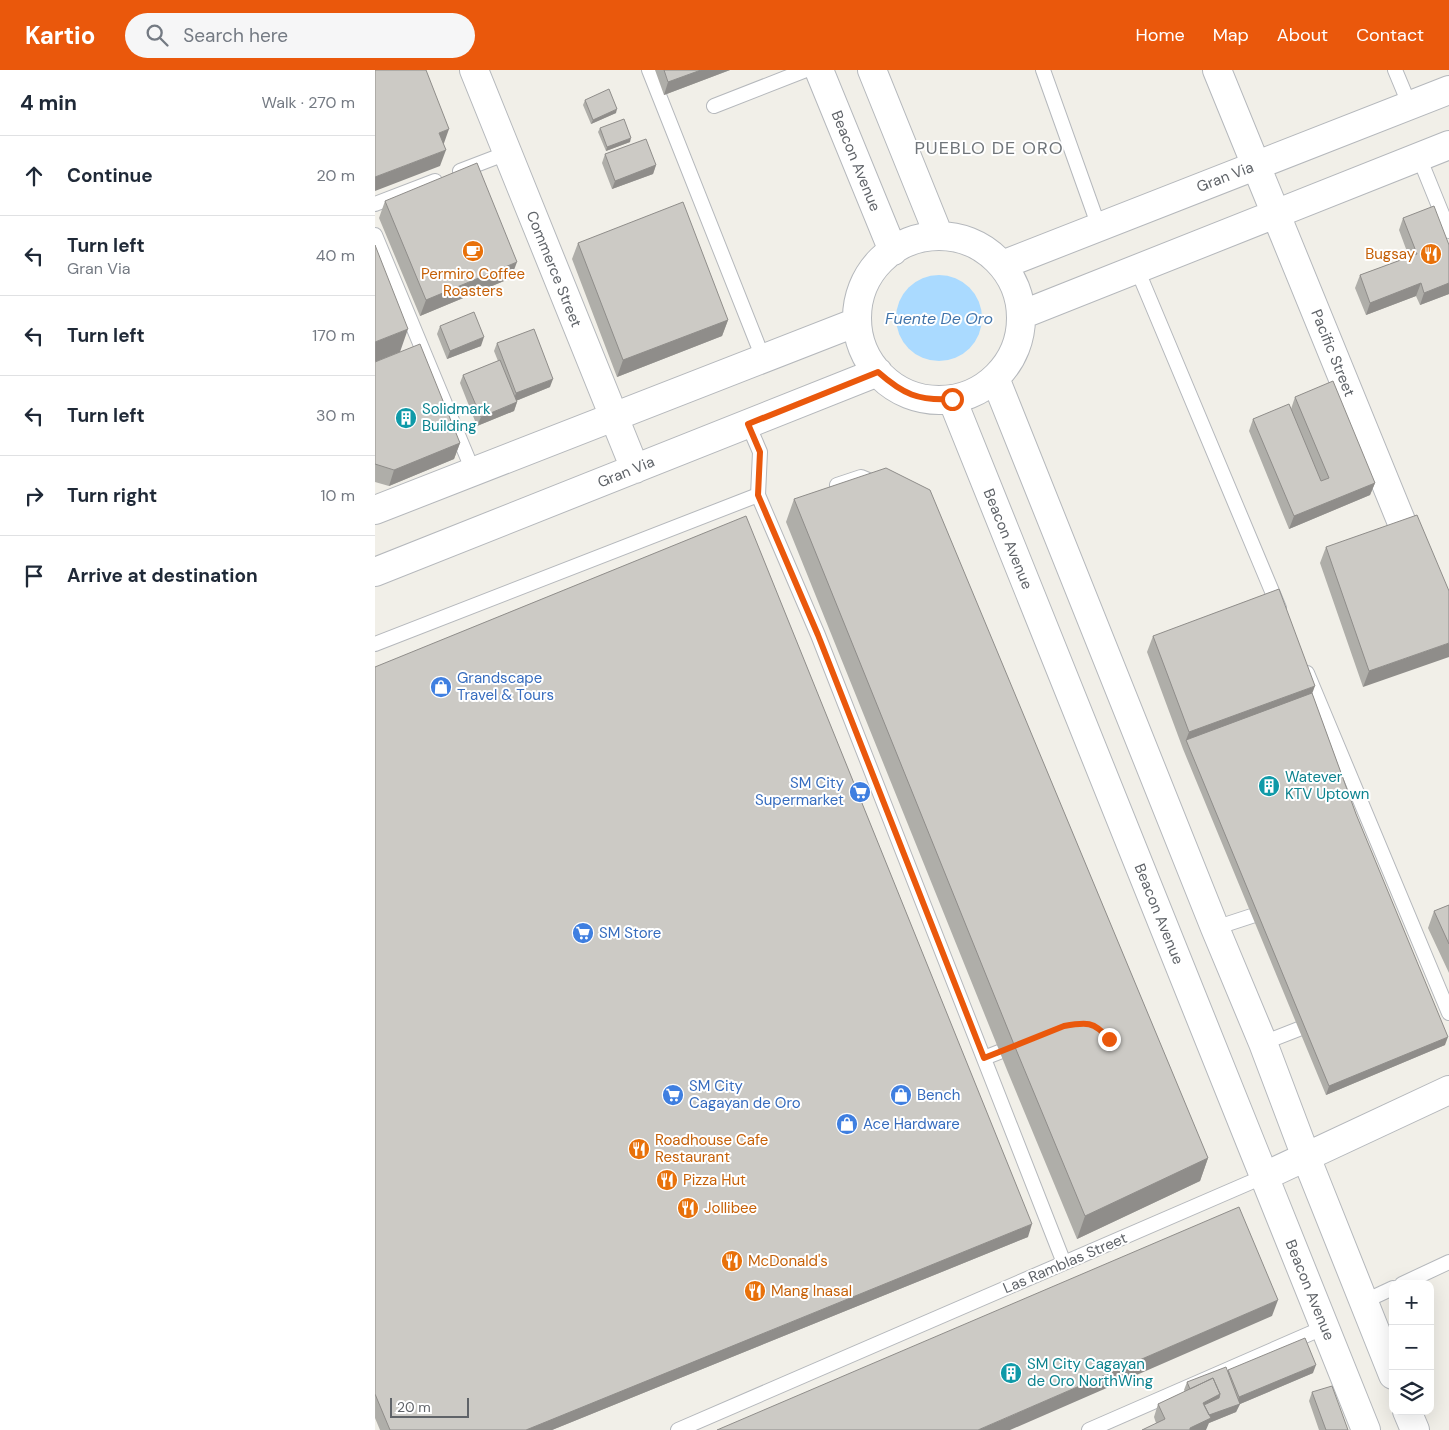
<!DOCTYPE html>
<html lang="en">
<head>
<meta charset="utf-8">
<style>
	:root { --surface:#fff; --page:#f6f6f7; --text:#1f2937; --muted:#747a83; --line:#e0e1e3; --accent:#ea580c }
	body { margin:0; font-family:"DM Sans",sans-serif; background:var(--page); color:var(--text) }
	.controls { position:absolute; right:15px; bottom:15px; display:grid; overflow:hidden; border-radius:10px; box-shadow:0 5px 20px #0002 }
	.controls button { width:45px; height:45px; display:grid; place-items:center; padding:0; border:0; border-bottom:1px solid var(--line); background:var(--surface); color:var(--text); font:25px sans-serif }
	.scale { position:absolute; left:15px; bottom:12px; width:79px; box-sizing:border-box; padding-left:5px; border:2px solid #5f6368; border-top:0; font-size:14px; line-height:18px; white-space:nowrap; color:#5f6368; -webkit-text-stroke:4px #fff; paint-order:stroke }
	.stop { position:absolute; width:15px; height:15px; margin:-11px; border:4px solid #ea580c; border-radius:50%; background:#fff }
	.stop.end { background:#ea580c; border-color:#fff; box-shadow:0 1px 5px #0008 }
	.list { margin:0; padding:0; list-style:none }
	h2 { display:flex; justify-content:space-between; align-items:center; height:65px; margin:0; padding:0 20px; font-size:21px }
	h2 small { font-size:16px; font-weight:400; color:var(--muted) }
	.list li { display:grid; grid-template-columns:32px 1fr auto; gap:15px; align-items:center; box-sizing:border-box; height:80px; padding:0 20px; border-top:1px solid var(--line) }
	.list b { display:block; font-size:19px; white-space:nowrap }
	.list p { margin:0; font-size:16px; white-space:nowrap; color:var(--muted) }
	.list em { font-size:16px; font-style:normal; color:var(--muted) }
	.icon { flex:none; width:28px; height:28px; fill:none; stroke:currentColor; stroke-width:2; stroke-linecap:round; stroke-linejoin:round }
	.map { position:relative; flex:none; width:1074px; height:1360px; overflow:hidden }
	header { display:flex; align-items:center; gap:30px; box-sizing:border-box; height:70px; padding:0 25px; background:var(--accent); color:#fff }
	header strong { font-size:24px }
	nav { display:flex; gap:28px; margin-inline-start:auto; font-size:18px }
	.search { width:350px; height:45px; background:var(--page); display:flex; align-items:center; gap:12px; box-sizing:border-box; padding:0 18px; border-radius:28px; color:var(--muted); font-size:19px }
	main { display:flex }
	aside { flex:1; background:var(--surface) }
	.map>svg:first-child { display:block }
	.water { fill:#aadaff }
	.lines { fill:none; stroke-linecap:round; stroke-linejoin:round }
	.lane-casing { stroke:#b5b8bc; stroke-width:16 }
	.street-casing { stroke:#b5b8bc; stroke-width:30 }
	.lane { stroke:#fff; stroke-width:14 }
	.street { stroke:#fff; stroke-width:28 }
	.wall { fill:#afaea9 }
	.shaded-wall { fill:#8f8d8a }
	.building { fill:#cccac5; stroke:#8f8d8a }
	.route { stroke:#ea580c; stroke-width:6 }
	.labels { text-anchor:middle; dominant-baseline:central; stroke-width:4; stroke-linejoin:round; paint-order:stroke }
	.street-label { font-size:15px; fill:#5f6368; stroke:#fff }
	.food-label { font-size:15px; fill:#c56008; stroke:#fff; text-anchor:start }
	.culture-label { font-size:15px; fill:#0d838f; stroke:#fff; text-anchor:start }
	.shop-label { font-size:15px; fill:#366cbe; stroke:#fff; text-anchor:start }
	.water-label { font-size:16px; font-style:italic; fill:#4174aa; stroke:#fff }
	.quarter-label { font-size:18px; letter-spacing:1px; fill:#70757a; stroke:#fff }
</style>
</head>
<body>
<header>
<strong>Kartio</strong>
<div class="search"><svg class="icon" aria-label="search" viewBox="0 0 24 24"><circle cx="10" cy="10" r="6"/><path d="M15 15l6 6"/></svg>Search here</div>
<nav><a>Home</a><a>Map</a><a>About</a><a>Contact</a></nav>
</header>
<main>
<aside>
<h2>4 min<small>Walk · 270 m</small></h2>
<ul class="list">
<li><svg class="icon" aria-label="ahead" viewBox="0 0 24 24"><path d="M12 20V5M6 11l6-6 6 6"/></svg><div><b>Continue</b></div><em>20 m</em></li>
<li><svg class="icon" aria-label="left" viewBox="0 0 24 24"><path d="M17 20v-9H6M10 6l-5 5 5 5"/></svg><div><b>Turn left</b><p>Gran Via</p></div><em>40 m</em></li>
<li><svg class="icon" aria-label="left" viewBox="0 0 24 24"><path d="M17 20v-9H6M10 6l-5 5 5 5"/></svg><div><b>Turn left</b></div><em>170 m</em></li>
<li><svg class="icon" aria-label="left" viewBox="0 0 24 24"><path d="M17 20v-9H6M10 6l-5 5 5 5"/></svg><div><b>Turn left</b></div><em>30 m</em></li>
<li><svg class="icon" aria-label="right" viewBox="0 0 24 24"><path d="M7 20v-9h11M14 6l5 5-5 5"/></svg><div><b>Turn right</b></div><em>10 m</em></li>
<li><svg class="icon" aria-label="arrive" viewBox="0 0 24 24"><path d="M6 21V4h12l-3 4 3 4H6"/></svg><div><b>Arrive at destination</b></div></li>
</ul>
</aside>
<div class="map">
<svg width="1074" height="1360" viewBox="0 0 1074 1360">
	<rect width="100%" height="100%" fill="#f1efe8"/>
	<path class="water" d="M521 248a43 43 0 1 1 86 0a43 43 0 1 1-86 0Z"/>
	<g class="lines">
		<g class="lane-casing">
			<path id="lane" d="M274,0L388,288
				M668,0L724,157
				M1020,0L1035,36
				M339,36L431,0
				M1044,87L1074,161
				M85,101L132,83
				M0,134L60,111
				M0,165L98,401
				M762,199L904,538
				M373,354L385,382L383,425
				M462,415L486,407L503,414
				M0,574L383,425L443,565L689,1193
				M932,603L1074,943
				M840,858L895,840
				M888,973L934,955L940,951
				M609,988L642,975
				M1027,1214L1074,1192
				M988,1232L1018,1218
				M303,1360L890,1106
				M714,1360L950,1257"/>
		</g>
		<g class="street-casing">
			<path id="street" d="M99,0L260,399
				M444,0L518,181
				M497,0L564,166
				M842,0L1040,485
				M482 248a82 82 0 1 1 164 0a82 82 0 1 1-164 0Z
				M627,195L1074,20
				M646,245L1074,75
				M620,308L840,858L888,973L931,1087L1018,1305
				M577,329L991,1360
				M0,440L482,252
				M0,502L503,302
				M890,1106L1074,1020
				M1032,1341L1040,1360"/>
		</g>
		<use href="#lane" class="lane"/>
		<use href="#street" class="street"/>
	</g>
	<path class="wall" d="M280,0H355L289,25Z
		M210,30L241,43L216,54L208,35Z
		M225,58L255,72L231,81L223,62Z
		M230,84L281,95L278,104L237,119L227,93Z
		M10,131L136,208L45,246L4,148Z
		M1028,148L1074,175V224L1045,235L1041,226L991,245L980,218L985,205L1034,187L1024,160Z
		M203,173L353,250L347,266L242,307L197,189Z
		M65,256L106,276L72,289L62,264Z
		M122,273L175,317L141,331L142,332L139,341L102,356L85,313L88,305L123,291L119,281Z
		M0,292L85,373L79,389L14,416L0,412Z
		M920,327L1000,413L995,425L914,459L874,361L878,349L916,339Z
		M419,429L833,1088L825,1111L702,1169L632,1000L411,452Z
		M951,477L1074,521L988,617L945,493Z
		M778,566L937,623L981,744L1070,975L951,1025L808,679L772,582Z
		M0,597L653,1167L177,1360H5L0,1348Z
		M1074,835V903L1053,858L1059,841Z
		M853,1300L938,1303L865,1334L861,1342L834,1353H781L779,1347L783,1334L810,1322L809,1320L812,1312L852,1301Z
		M937,1322L973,1360H944L934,1331Z"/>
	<path class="shaded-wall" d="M326,0H355L289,25L293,12Z
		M242,39L241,43L216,54L218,50Z
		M74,59L68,76L64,63Z
		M256,68L255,72L231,81L232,77Z
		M71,80L65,96L0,121V107Z
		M281,95L278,104L237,119L240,111Z
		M142,192L136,208L45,246L51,230Z
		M1046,213L1041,226L991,245L995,233Z
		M1074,213V224L1045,235L1049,223Z
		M353,250L347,266L242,307L248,290Z
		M33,259L25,282L0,292V272Z
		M109,267L106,276L72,289L75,281Z
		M178,309L175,317L138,332L141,323Z
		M142,332L139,341L102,356L106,347Z
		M85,373L79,389L14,416L19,400Z
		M1000,413L995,425L914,459L919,446Z
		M1074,573V587L988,617L994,601Z
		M940,616L934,632L811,670L814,662Z
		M1073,967L1070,975L951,1025L954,1016Z
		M833,1088L825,1111L702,1169L710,1146Z
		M657,1154L653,1167L177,1360H151Z
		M903,1230L897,1246L635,1360H603Z
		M941,1295L938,1303L865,1334L861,1342L834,1353L831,1360H814L815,1358L831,1346L861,1335L864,1327Z
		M845,1324L841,1337L829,1342L828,1333Z"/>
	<path class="building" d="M0,0H51L74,59L64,63L71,80L0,107Z
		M289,0H326L293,12Z
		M234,19L242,39L218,50L210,30Z
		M249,49L256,68L232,77L225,58Z
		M271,69L281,95L240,111L230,84Z
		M102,93L142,192L51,230L10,131Z
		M308,132L353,250L248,290L203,173Z
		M1059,136L1074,175V213L1049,223L1046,213L995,233L985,205L1042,184L1028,148Z
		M0,175L33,259L0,272Z
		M99,242L109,267L75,281L65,256Z
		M159,259L178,309L141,323L122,273Z
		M45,274L85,373L19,400L0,394V292Z
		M125,290L142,332L106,347L88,305Z
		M958,311L1000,413L919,446L878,349L914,334L946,411L954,408L920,327Z
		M511,398L555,420L833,1088L710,1146L640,977L419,429Z
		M1042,445L1074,521V573L994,601L951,477Z
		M371,446L657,1154L151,1360H15L0,1324V597Z
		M904,519L940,616L814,662L778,566Z
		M937,623L981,744L1073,967L954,1016L811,670Z
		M1074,835V874L1059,841Z
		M864,1137L903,1230L603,1360H342Z
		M930,1268L941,1295L864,1327L853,1300Z
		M851,1297L865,1334L834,1345L829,1335L844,1328L845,1324L838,1308L815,1319L812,1312Z
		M838,1308L845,1324L828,1333L836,1348L815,1358V1360H767L790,1349L783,1334Z
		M957,1316L973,1360H951L937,1322Z"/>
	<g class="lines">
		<path class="route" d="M577,329C543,331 528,324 503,302L373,354L385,382L383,425L443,565L609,988L689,956C711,952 719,951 734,969"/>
	</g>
	<defs>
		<g id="cafe-disc" transform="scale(1.125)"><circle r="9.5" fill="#e8710a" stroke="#fff"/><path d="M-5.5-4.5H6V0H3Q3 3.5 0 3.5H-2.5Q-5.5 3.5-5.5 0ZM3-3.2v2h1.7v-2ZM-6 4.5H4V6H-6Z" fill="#fff"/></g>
		<g id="restaurant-disc" transform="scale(1.125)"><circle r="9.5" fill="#e8710a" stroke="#fff"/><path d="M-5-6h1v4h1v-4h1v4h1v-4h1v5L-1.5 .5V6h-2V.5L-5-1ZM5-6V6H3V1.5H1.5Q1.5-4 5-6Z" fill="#fff"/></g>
		<g id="building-disc" transform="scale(1.125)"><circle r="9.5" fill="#0f9aa8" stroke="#fff"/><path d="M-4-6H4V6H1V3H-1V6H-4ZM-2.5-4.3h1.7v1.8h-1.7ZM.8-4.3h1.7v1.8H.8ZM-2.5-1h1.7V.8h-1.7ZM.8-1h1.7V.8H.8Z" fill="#fff"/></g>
		<g id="shop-disc" transform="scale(1.125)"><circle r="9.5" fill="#3f7fe0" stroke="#fff"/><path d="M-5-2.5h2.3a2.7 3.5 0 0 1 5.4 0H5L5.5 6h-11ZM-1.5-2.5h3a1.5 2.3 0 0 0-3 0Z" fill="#fff"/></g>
		<g id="supermarket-disc" transform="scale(1.125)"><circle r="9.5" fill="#3f7fe0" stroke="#fff"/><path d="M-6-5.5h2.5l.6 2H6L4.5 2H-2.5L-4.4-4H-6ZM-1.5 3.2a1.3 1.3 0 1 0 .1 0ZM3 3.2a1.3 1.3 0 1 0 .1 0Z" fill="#fff"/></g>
	</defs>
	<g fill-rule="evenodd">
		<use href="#cafe-disc" x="98" y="181"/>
		<use href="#restaurant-disc" x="1056" y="184"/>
		<use href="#building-disc" x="31" y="348"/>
		<use href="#shop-disc" x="66" y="617"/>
		<use href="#building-disc" x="894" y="716"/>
		<use href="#supermarket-disc" x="485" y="722"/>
		<use href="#supermarket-disc" x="208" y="863"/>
		<use href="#supermarket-disc" x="298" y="1025"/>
		<use href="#shop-disc" x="526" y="1025"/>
		<use href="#shop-disc" x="472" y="1054"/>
		<use href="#restaurant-disc" x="264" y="1079"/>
		<use href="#restaurant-disc" x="292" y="1110"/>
		<use href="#restaurant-disc" x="313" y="1138"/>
		<use href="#restaurant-disc" x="357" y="1191"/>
		<use href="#restaurant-disc" x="380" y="1221"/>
		<use href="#building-disc" x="636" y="1303"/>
	</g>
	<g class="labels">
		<g class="street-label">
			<text transform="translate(481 91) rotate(68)">Beacon Avenue</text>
			<text transform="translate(850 107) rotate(-21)">Gran Via</text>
			<text transform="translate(179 199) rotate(68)">Commerce Street</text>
			<text transform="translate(958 283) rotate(68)">Pacific Street</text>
			<text transform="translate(251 402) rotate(-22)">Gran Via</text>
			<text transform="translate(633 469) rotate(68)">Beacon Avenue</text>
			<text transform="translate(784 844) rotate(68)">Beacon Avenue</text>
			<text transform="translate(690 1193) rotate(-23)">Las Ramblas Street</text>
			<text transform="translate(935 1220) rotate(68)">Beacon Avenue</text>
		</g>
		<g class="food-label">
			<text x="1040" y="184" text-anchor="end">Bugsay</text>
			<text x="98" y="204" text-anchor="middle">Permiro Coffee<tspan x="98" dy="17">Roasters</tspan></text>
			<text x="280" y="1070">Roadhouse Cafe<tspan x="280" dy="17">Restaurant</tspan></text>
			<text x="308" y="1110">Pizza Hut</text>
			<text x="329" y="1138">Jollibee</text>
			<text x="373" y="1191">McDonald's</text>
			<text x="396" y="1221">Mang Inasal</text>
		</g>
		<g class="culture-label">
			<text x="47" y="339">Solidmark<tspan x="47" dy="17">Building</tspan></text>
			<text x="910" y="707">Watever<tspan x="910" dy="17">KTV Uptown</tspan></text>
			<text x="652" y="1294">SM City Cagayan<tspan x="652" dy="17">de Oro NorthWing</tspan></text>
		</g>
		<g class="shop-label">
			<text x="82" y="608">Grandscape<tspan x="82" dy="17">Travel &amp; Tours</tspan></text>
			<text x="469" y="713" text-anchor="end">SM City<tspan x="469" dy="17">Supermarket</tspan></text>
			<text x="224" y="863">SM Store</text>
			<text x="314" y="1016">SM City<tspan x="314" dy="17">Cagayan de Oro</tspan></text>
			<text x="542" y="1025">Bench</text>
			<text x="488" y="1054">Ace Hardware</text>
		</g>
		<g class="water-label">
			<text x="564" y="248">Fuente De Oro</text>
		</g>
		<g class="quarter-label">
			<text x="614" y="78">PUEBLO DE ORO</text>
		</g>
	</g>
</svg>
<div class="controls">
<button>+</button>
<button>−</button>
<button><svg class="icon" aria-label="layers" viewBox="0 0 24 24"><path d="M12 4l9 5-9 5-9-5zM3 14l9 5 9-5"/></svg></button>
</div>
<div class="scale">20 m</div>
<div class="stop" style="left:577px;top:329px"></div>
<div class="stop end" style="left:734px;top:969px"></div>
</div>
</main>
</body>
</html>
